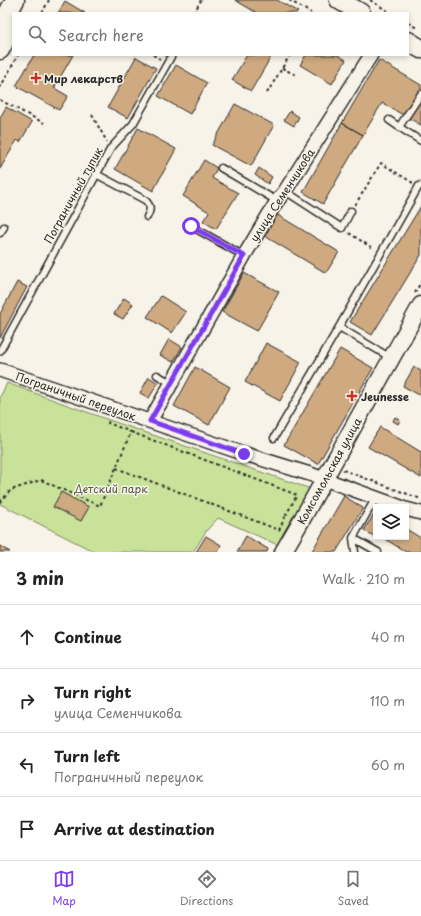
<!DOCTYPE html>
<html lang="en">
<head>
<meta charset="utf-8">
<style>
	:root { --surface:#fff; --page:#f2f2f2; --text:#222; --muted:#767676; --line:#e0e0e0; --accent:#7c3aed }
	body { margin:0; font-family:"Playpen Sans",sans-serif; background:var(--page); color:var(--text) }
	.controls { position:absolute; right:12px; bottom:12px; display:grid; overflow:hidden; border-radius:0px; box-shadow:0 2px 6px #0003 }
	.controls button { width:36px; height:36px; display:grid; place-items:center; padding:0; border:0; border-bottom:1px solid var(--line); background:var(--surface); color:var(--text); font:20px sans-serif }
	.stop { position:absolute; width:12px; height:12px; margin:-9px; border:3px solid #7c3aed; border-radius:50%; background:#fff }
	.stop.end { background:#7c3aed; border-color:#fff; box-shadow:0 1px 4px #0008 }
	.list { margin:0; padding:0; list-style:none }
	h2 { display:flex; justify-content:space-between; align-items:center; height:52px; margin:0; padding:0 16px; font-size:17px }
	h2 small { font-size:13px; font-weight:400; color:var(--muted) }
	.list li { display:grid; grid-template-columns:26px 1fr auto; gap:12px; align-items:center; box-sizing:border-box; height:64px; padding:0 16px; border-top:1px solid var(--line) }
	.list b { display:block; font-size:15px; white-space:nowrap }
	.list p { margin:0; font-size:13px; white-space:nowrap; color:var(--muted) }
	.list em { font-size:13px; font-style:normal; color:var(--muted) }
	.icon { flex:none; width:22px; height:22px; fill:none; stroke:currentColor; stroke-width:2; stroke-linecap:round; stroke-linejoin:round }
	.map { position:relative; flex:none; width:421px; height:552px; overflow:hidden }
	.search { position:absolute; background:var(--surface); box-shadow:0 2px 6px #0003; left:12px; right:12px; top:12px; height:44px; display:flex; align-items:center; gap:10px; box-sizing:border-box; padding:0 14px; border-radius:0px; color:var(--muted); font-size:15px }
	.sheet { height:308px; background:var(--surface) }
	nav { display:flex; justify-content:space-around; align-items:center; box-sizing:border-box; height:56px; border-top:1px solid var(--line); background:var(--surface); font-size:11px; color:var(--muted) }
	nav a { display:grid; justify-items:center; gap:2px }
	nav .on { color:var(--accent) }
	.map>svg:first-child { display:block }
	.green { fill:#c8e299; stroke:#7a8662 }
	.building { fill:#cfaa81; stroke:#2b2b2b }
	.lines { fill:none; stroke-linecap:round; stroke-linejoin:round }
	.service-casing { stroke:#2b2b2b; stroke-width:9 }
	.minor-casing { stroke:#2b2b2b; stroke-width:16 }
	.tertiary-casing { stroke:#2b2b2b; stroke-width:19 }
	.secondary-casing { stroke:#2b2b2b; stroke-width:21 }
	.path { stroke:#2b2b2b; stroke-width:2; stroke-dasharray:3 3; stroke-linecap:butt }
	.service { stroke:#f7f3e8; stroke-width:6 }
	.minor { stroke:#f7f3e8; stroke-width:13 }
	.tertiary { stroke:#f7f3e8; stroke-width:16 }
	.secondary { stroke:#f7f3e8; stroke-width:18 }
	.route { stroke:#7c3aed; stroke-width:5 }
	.poi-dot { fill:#c8321e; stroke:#f7f3e8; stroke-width:1.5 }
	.labels { text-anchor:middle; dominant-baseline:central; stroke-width:3; stroke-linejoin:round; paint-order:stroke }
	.poi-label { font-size:11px; font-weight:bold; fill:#2b2b2b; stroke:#f7f3e8; text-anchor:start }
	.street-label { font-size:11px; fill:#2b2b2b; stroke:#f7f3e8 }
	.park-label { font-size:11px; fill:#525946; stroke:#f7f3e8 }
</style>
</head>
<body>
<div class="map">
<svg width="421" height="552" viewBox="0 0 421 552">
	<rect width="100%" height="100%" fill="#f7f3e8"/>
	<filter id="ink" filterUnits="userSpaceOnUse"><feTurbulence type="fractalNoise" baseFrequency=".025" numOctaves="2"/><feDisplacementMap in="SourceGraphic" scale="8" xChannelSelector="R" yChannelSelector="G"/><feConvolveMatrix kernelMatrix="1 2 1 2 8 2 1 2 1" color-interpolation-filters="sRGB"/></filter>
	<g filter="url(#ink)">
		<path class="green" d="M7,383L109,420L311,489L280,546L218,518L207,530L193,552H95L0,504V397Z"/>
		<path class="building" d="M235,0H277L298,12L297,13H257Z
			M65,1L85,13H58Z
			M34,55H73L54,88L68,96L59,110L16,86Z
			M247,55H272L251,91L232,80Z
			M306,55H338L346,60L332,84L300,65Z
			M136,57L156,68L128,118L108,107Z
			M379,60L421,85V125L382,103L363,135L342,123Z
			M176,65L207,83L190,114L158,96Z
			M235,104L274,125L251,166L212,145Z
			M6,107L32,122L20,142L17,140L0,169V118Z
			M290,111L299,117L294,126L284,120Z
			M342,123L363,135L323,204L303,192Z
			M138,128L176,149L153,191L115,169Z
			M204,160L217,168L212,178L238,193L216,229L203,221L209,212L183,196Z
			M259,168L272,177L268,184L255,175Z
			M421,206V255L372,335L350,322Z
			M276,214L339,252L326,273L263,235Z
			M244,273L279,292L257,331L222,312Z
			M17,282L27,287L0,338V314Z
			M161,296L186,312L172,333L147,317Z
			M124,298L133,304L123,319L114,314Z
			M169,339L182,347L173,362L160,355Z
			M266,343L301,362L280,401L245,382Z
			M340,349L373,368L318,464L284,445Z
			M195,367L230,387L209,425L174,406Z
			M414,367L421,371V396L403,386Z
			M149,377L158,383L149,398L140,393Z
			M395,417L400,420L398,424L393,421Z
			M380,427L421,452V478L368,447Z
			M61,492L89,507L81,521L53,507Z
			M344,496L363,508L336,552H314L312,551Z
			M376,511V537H382L380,540L364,530Z
			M406,529L421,538V552H406L382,537H406Z
			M206,536L221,545L217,552H196Z
			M246,536L268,549L267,552H237Z
			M0,546L10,552H0Z"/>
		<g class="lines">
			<g class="service-casing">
				<path id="service" d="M389,120L399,127L421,94
					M399,127L421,141
					M221,168L277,201
					M96,174L145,200C151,206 151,209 147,217
					M285,191L342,228L351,211
					M191,226L244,256
					M0,233L4,227
					M339,327L391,358
					M0,351L111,148L133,124L172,55
					M157,375L171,383
					M274,438L339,327L419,186L421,185
					M375,499L353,538L378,552
					M353,538L355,552"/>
			</g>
			<g class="minor-casing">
				<path id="minor" d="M0,370L245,454L313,475L401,507
					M150,421L244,256L277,201L285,191L371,55
					M406,509L421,513"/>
			</g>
			<g class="tertiary-casing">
				<path id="tertiary" d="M283,552L301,521L421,305"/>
			</g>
			<g class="secondary-casing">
				<path id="secondary" d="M339,0L361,13
					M0,28L15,0
					M408,41L421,49
					M0,50L13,26"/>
			</g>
			<path class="path" d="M289,0L311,13
				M370,0L391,13
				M42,13L49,0
				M194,13L201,0
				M408,23L417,28
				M153,55L160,59
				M282,68L296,75
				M0,88L18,55
				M267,93L290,55
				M0,100L44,123
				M92,115L107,142
				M355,205L381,163L413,183
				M349,233L374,249
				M415,293L421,282
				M131,432L297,495L286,515L288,516
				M116,468L279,530L286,515
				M343,470L421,499
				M0,502L11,490L41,480L100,506L131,432L108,423L109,420"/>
			<use href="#service" class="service"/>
			<use href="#minor" class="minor"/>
			<use href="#tertiary" class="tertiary"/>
			<use href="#secondary" class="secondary"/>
		</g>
	</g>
	<g class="lines" filter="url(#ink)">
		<path class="route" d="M191,226L244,256L150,421L244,454"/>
	</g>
	<g class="poi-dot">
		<path d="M34 72h4v4h4v4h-4v4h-4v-4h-4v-4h4z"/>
		<path d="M350 390h4v4h4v4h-4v4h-4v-4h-4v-4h4z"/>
	</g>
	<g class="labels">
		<g class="poi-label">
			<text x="44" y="78">Мир лекарств</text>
			<text x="361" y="396">Jeunesse</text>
		</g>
		<g class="street-label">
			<text transform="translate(73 195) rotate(-61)">Пограничный тупик</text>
			<text transform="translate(282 195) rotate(-57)">улица Семенчикова</text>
			<text transform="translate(76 396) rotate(19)">Пограничный переулок</text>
			<text transform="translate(329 471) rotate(-61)">Комсомольская улица</text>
		</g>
		<g class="park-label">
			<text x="111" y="488">Детский парк</text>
		</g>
	</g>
</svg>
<div class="controls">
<button><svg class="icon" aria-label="layers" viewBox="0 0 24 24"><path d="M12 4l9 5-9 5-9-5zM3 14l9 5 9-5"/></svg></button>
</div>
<div class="stop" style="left:191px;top:226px"></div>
<div class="stop end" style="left:244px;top:454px"></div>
<div class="search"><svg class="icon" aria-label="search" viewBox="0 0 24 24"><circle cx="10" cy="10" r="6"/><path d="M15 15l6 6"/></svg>Search here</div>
</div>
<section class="sheet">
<h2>3 min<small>Walk · 210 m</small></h2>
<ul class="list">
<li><svg class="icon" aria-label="ahead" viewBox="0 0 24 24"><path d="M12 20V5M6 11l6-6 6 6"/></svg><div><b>Continue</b></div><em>40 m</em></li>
<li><svg class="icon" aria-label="right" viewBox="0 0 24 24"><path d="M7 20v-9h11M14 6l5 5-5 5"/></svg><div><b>Turn right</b><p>улица Семенчикова</p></div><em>110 m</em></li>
<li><svg class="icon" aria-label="left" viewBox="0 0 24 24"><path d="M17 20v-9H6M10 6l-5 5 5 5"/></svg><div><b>Turn left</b><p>Пограничный переулок</p></div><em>60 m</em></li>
<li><svg class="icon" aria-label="arrive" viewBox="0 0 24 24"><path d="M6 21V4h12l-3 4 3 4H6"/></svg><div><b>Arrive at destination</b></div></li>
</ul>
</section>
<nav>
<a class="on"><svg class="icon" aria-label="map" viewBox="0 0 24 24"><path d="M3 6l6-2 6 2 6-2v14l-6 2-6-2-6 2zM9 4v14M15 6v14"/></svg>Map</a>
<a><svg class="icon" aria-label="directions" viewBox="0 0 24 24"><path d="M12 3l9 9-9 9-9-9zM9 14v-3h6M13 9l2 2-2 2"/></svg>Directions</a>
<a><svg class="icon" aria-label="saved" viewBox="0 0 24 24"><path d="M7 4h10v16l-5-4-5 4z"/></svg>Saved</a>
</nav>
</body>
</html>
